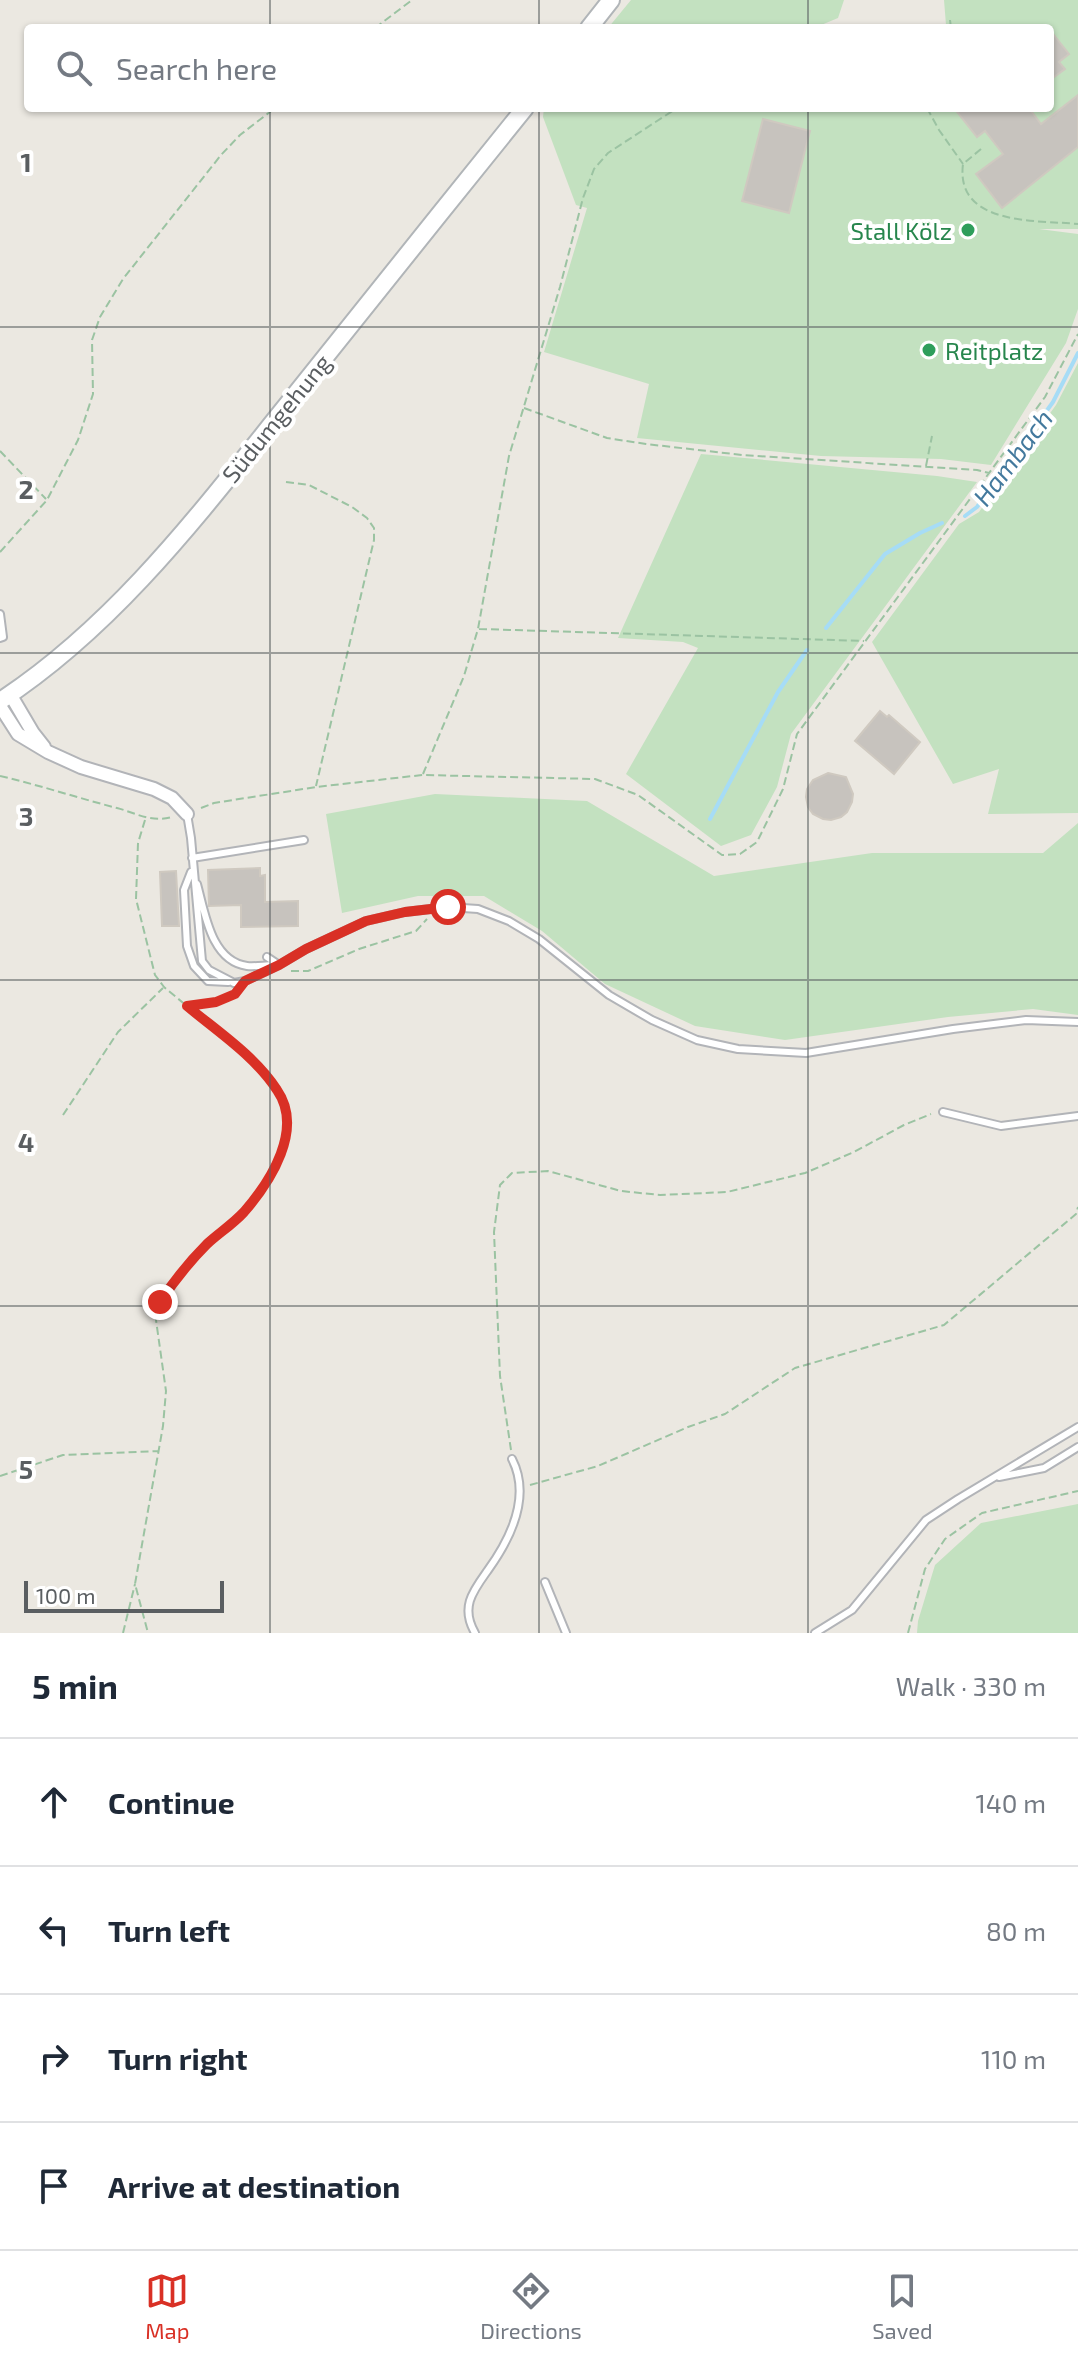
<!DOCTYPE html>
<html lang="en">
<head>
<meta charset="utf-8">
<style>
	:root { --surface:#fff; --page:#f2f2f3; --text:#1f2937; --muted:#747a83; --line:#e0e1e3; --accent:#d93025 }
	body { margin:0; font-family:"Exo 2",sans-serif; background:var(--page); color:var(--text) }
	.scale { position:absolute; left:24px; bottom:20px; width:200px; box-sizing:border-box; padding-left:8px; border:4px solid #5a5e61; border-top:0; font-size:22px; line-height:28px; white-space:nowrap; color:#5a5e61; -webkit-text-stroke:6px #fff; paint-order:stroke }
	.stop { position:absolute; width:24px; height:24px; margin:-18px; border:6px solid #d93025; border-radius:50%; background:#fff }
	.stop.end { background:#d93025; border-color:#fff; box-shadow:0 2px 8px #0008 }
	.list { margin:0; padding:0; list-style:none }
	h2 { display:flex; justify-content:space-between; align-items:center; height:104px; margin:0; padding:0 32px; font-size:34px }
	h2 small { font-size:26px; font-weight:400; color:var(--muted) }
	.list li { display:grid; grid-template-columns:52px 1fr auto; gap:24px; align-items:center; box-sizing:border-box; height:128px; padding:0 32px; border-top:2px solid var(--line) }
	.list b { display:block; font-size:30px; white-space:nowrap }
	.list em { font-size:26px; font-style:normal; color:var(--muted) }
	.icon { flex:none; width:44px; height:44px; fill:none; stroke:currentColor; stroke-width:2; stroke-linecap:round; stroke-linejoin:round }
	.map { position:relative; flex:none; width:1078px; height:1633px; overflow:hidden }
	.search { position:absolute; background:var(--surface); box-shadow:0 2px 6px #0004; left:24px; right:24px; top:24px; height:88px; display:flex; align-items:center; gap:20px; box-sizing:border-box; padding:0 28px; border-radius:8px; color:var(--muted); font-size:30px }
	.sheet { height:616px; background:var(--surface) }
	nav { display:flex; justify-content:space-around; align-items:center; box-sizing:border-box; height:112px; border-top:2px solid var(--line); background:var(--surface); font-size:22px; color:var(--muted) }
	nav a { display:grid; justify-items:center; gap:4px }
	nav .on { color:var(--accent) }
	.map>svg:first-child { display:block }
	.green { fill:#c3e1c0 }
	.lines { fill:none; stroke-linecap:round; stroke-linejoin:round }
	.stream { stroke:#a6dcf6; stroke-width:4 }
	.building { fill:#c7c3be; stroke:#cfc9c0; stroke-width:2 }
	.service-casing { stroke:#b2b4b8; stroke-width:10 }
	.minor-casing { stroke:#b2b4b8; stroke-width:16 }
	.secondary-casing { stroke:#b1b5b8; stroke-width:20 }
	.path { stroke:#9bc3a2; stroke-width:2; stroke-dasharray:8 4; stroke-linecap:butt }
	.service { stroke:#fff; stroke-width:6 }
	.minor { stroke:#fff; stroke-width:12 }
	.secondary { stroke:#fff; stroke-width:16 }
	.route { stroke:#d93025; stroke-width:10 }
	.grid { fill:none; stroke:#5a5e61; stroke-width:2; stroke-opacity:0.55 }
	.leisure-dot { fill:#2e9e5b; stroke:#fff; stroke-width:3 }
	.labels { text-anchor:middle; dominant-baseline:central; stroke-width:8; stroke-linejoin:round; paint-order:stroke }
	.leisure-label { font-size:24px; fill:#27864d; stroke:#fff; text-anchor:end }
	.street-label { font-size:24px; fill:#5a5e61; stroke:#fff }
	.water-label { font-size:26px; font-style:italic; fill:#43799d; stroke:#fff }
	.grid-label { font-size:26px; text-anchor:middle; font-weight:bold; fill:#5a5e61; stroke:#fff; stroke-width:8; stroke-linejoin:round; paint-order:stroke }
</style>
</head>
<body>
<div class="map">
<svg width="1078" height="1633" viewBox="0 0 1078 1633">
	<rect width="100%" height="100%" fill="#ebe8e1"/>
	<path class="green" d="M631,0H844L838,18L814,28H608Z
		M944,0H1078V229H1039L1078,234V309L1066,343L991,465L941,459L821,456L637,438L649,384L544,352L587,208L576,205L543,117L544,108H1050V28H923L946,25Z
		M1078,363V813L988,814L999,769L953,784L872,642L959,524L979,512L1056,405Z
		M701,454L937,476L977,482L791,734L777,787L751,835L721,846L626,774L698,648L683,642L618,638Z
		M435,794L587,801L714,876L872,853H1043L1078,823V1015L1033,1009L948,1017L785,1040L695,1026L605,984L542,931L484,896H418L342,913L326,814Z
		M1078,1504V1633H917L918,1621L935,1565L981,1523Z"/>
	<g class="lines">
		<path class="stream" d="M965,516L977,507L1053,402L1078,353
			M826,628L885,554L920,533L942,523
			M710,819L778,692L807,650"/>
	</g>
	<path class="building" d="M1050,30L1069,54L1059,62L1065,69L1050,80Z
		M1078,95V147L1002,208L976,174L1003,154L985,131L977,137L954,108H1029L1041,124Z
		M763,119L810,131L789,213L742,201Z
		M880,711L887,717L889,715L920,742L894,774L855,741Z
		M828,773L846,777L853,794L852,802L847,812L841,817L831,820L823,819L813,814L808,807L806,797L807,789L813,780Z
		M260,868V876L265,875V902L298,901V926L241,927V905L209,906L208,870Z
		M176,871L179,926H162L160,872Z"/>
	<g class="lines">
		<g class="service-casing">
			<path id="service" d="M0,614L3,637L0,638
				M187,814L191,838L202,961L209,970L234,983L245,981L279,965L306,949L366,921L405,912L448,907L478,909L509,921L539,939L609,995L652,1020L697,1040L738,1049L806,1053L953,1029L1026,1020L1078,1022
				M192,858L304,840
				M191,872L184,890L187,946L194,966L208,981L228,982
				M197,884C205,913 211,961 247,966C255,967 265,965 273,965
				M267,957L279,965
				M943,1112L1001,1126L1078,1116
				M999,1477L1044,1468L1078,1447
				M545,1582L566,1633
				M475,1633C460,1607 473,1591 488,1570C511,1538 531,1496 512,1459
				M815,1633L852,1610L926,1520L958,1499L1078,1427"/>
		</g>
		<g class="minor-casing">
			<path id="minor" d="M10,694L33,733L44,747
				M0,706L18,734L48,752L81,767L154,789L172,798L187,814"/>
		</g>
		<g class="secondary-casing">
			<path id="secondary" d="M589,28L611,0
				M0,701C116,625 200,513 286,406C365,307 445,207 525,108"/>
		</g>
		<path class="path" d="M950,20L951,28
			M375,28L412,0
			M927,108L939,130L963,164
			M981,149L963,164C955,226 1037,220 1078,224
			M524,408L607,438L646,444L742,455L977,470L989,473
			M0,451L46,499
			M926,466L932,436
			M286,482L309,485L352,507L367,518L374,528V540L316,786
			M0,552L47,500L78,440L93,394L92,340L100,317L123,279L221,155L240,135L275,108
			M479,629L864,641
			M423,774L464,676L478,629L509,456L560,287L583,198L594,169L608,153L677,108
			M0,776C39,785 78,798 117,808C136,813 151,823 172,817
			M201,808L214,803L316,787L422,775L595,779L638,795L722,855L740,854L757,842L783,789L797,734L1045,397L1078,334
			M145,820L138,843L136,899L155,975L164,987L253,1061L280,1094L288,1125L285,1145L274,1169L244,1212L206,1245L171,1285L160,1302L156,1320L166,1391L163,1426L135,1584L148,1633
			M291,971H308L359,949L416,931L427,919
			M188,1005L216,1002L236,994
			M63,1115L118,1032L163,988
			M511,1450L500,1376L494,1232L500,1185L512,1173L548,1171L621,1191L660,1195L727,1192L805,1173L854,1152L904,1125L931,1114
			M0,1476L63,1455L159,1451
			M530,1485L598,1466L688,1427L725,1414L795,1368L944,1325L1076,1214L1078,1207
			M123,1633L135,1584
			M908,1633L925,1569L945,1539L982,1513L1078,1491"/>
		<use href="#service" class="service"/>
		<use href="#minor" class="minor"/>
		<use href="#secondary" class="secondary"/>
	</g>
	<g class="lines">
		<path class="route" d="M160,1302C174,1281 190,1261 207,1244C219,1233 233,1224 244,1212C271,1181 304,1129 277,1090C255,1056 217,1031 187,1006L216,1002L235,994L245,981L279,965L306,949L366,921L405,912L448,907"/>
	</g>
	<path class="grid" d="M270,0V28M539,0V28M808,0V28M270,108V1633M539,108V1633M808,108V1633M0,327H1078M0,653H1078M0,980H1078M0,1306H1078"/>
	<g class="leisure-dot">
		<circle cx="968" cy="230" r="8"/>
		<circle cx="929" cy="350" r="8"/>
	</g>
	<g class="labels">
		<g class="leisure-label">
			<text x="952" y="230">Stall Kölz</text>
			<text x="945" y="350" text-anchor="start">Reitplatz</text>
		</g>
		<g class="street-label">
			<text transform="translate(276 418) rotate(-51)">Südumgehung</text>
		</g>
		<g class="water-label">
			<text transform="translate(1012 457) rotate(-53)">Hambach</text>
		</g>
	</g>
	<g class="grid-label">
		<text x="26" y="172">1</text>
		<text x="26" y="499">2</text>
		<text x="26" y="826">3</text>
		<text x="26" y="1152">4</text>
		<text x="26" y="1479">5</text>
	</g>
</svg>
<div class="scale">100 m</div>
<div class="stop" style="left:448px;top:907px"></div>
<div class="stop end" style="left:160px;top:1302px"></div>
<div class="search"><svg class="icon" aria-label="search" viewBox="0 0 24 24"><circle cx="10" cy="10" r="6"/><path d="M15 15l6 6"/></svg>Search here</div>
</div>
<section class="sheet">
<h2>5 min<small>Walk · 330 m</small></h2>
<ul class="list">
<li><svg class="icon" aria-label="ahead" viewBox="0 0 24 24"><path d="M12 20V5M6 11l6-6 6 6"/></svg><div><b>Continue</b></div><em>140 m</em></li>
<li><svg class="icon" aria-label="left" viewBox="0 0 24 24"><path d="M17 20v-9H6M10 6l-5 5 5 5"/></svg><div><b>Turn left</b></div><em>80 m</em></li>
<li><svg class="icon" aria-label="right" viewBox="0 0 24 24"><path d="M7 20v-9h11M14 6l5 5-5 5"/></svg><div><b>Turn right</b></div><em>110 m</em></li>
<li><svg class="icon" aria-label="arrive" viewBox="0 0 24 24"><path d="M6 21V4h12l-3 4 3 4H6"/></svg><div><b>Arrive at destination</b></div></li>
</ul>
</section>
<nav>
<a class="on"><svg class="icon" aria-label="map" viewBox="0 0 24 24"><path d="M3 6l6-2 6 2 6-2v14l-6 2-6-2-6 2zM9 4v14M15 6v14"/></svg>Map</a>
<a><svg class="icon" aria-label="directions" viewBox="0 0 24 24"><path d="M12 3l9 9-9 9-9-9zM9 14v-3h6M13 9l2 2-2 2"/></svg>Directions</a>
<a><svg class="icon" aria-label="saved" viewBox="0 0 24 24"><path d="M7 4h10v16l-5-4-5 4z"/></svg>Saved</a>
</nav>
</body>
</html>
